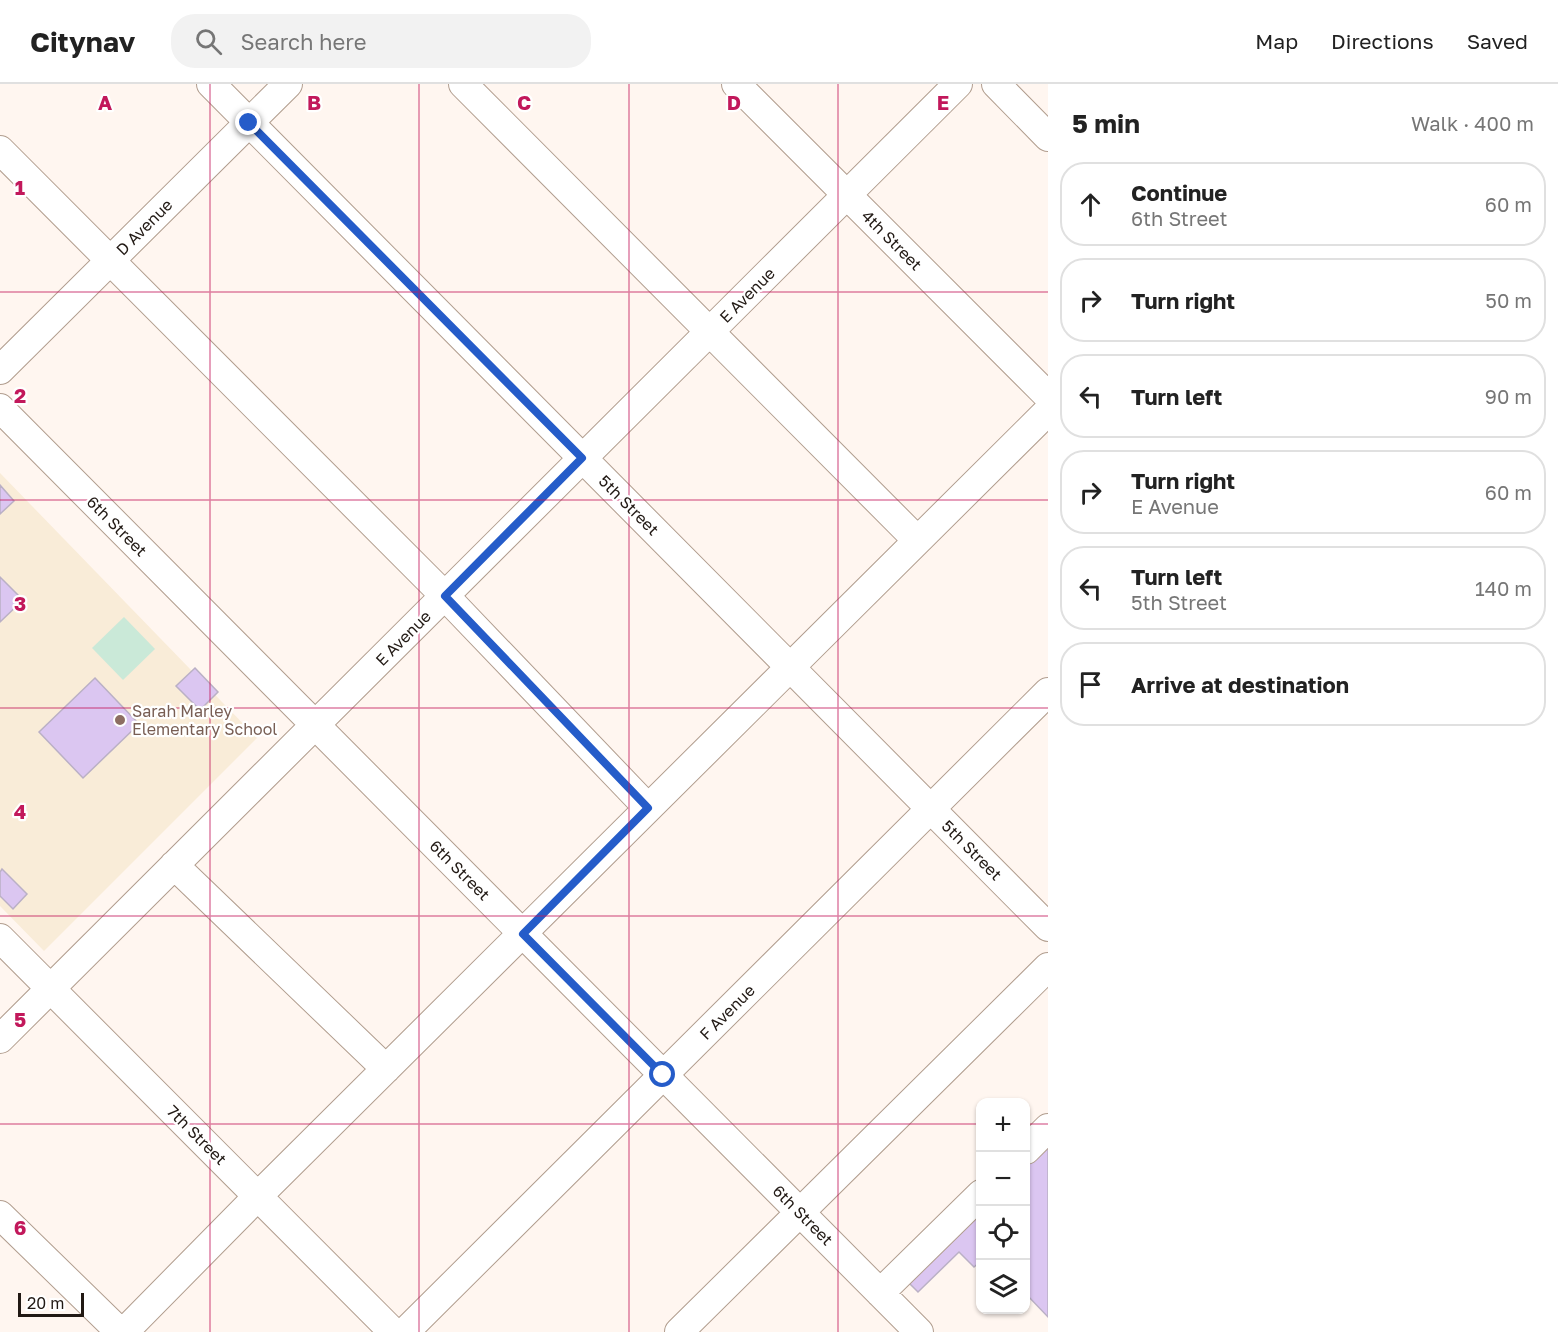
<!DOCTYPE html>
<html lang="en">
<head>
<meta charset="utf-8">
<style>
	:root { --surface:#fff; --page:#f2f2f2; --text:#222; --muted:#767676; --line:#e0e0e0 }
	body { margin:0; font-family:"Golos Text",sans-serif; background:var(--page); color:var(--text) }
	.controls { position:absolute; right:18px; bottom:18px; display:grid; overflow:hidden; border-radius:12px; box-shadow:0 2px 4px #0004 }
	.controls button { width:54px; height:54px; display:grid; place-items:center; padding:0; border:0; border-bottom:2px solid var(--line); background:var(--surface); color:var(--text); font:30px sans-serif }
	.scale { position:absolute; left:18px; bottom:15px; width:66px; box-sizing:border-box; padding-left:6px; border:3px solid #211914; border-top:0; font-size:16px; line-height:21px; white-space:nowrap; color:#211914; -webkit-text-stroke:4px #fff; paint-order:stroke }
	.stop { position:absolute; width:18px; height:18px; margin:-14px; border:4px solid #255cc9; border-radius:50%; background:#fff }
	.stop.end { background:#255cc9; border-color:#fff; box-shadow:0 2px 6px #0008 }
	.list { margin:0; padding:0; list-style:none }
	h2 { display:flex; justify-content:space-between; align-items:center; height:78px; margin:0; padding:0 24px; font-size:26px }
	h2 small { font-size:20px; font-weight:400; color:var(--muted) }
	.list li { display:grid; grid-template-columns:39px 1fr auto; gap:18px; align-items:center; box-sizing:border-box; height:84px; margin:0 12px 12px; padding:0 12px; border:2px solid var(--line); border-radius:24px }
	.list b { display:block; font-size:22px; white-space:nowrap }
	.list p { margin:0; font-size:20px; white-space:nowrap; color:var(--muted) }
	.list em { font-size:20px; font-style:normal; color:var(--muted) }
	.icon { flex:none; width:33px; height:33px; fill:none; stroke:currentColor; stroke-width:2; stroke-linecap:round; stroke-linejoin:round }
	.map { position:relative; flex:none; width:1048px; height:1248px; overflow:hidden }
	header { display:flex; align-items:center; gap:36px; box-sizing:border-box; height:84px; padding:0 30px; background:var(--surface); border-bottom:2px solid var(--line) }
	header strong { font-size:28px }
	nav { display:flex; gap:33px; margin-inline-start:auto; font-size:21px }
	.search { width:420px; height:54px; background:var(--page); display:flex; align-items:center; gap:15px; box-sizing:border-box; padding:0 21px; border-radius:24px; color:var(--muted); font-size:22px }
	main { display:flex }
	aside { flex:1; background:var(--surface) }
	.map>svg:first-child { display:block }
	.education { fill:#f9ecd8 }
	.green { fill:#cae9d8 }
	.building { fill:#dbc6f1; stroke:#bab0c5; stroke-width:1.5 }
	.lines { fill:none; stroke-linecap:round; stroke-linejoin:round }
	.minor-casing { stroke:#b19d8e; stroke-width:30 }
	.minor { stroke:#fff; stroke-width:28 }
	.route { stroke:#255cc9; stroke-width:8 }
	.grid { fill:none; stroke:#c2185b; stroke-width:1.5; stroke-opacity:0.55 }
	.education-dot { fill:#8d6e63; stroke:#fff; stroke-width:2 }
	.labels { text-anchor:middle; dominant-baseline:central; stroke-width:4.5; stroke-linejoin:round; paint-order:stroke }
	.street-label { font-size:16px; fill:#211914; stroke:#fff }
	.education-label { font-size:16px; fill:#785e54; stroke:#fff; text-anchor:start }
	.grid-label { font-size:20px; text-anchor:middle; font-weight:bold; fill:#c2185b; stroke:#fff; stroke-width:4.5; stroke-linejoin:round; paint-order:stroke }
</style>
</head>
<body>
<header>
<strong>Citynav</strong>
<div class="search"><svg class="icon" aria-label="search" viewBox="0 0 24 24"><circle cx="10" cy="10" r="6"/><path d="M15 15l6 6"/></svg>Search here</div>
<nav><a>Map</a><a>Directions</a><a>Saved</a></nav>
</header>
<main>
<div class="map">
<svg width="1048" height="1248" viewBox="0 0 1048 1248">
	<rect width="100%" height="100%" fill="#fff6f0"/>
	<path class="education" d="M0,389L257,654L44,867L0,822Z"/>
	<path class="green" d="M124,533L155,565L123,596L92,564Z"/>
	<path class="building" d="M0,401L14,417L0,430Z
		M0,493L23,516L0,538Z
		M195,584L218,608L200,626L176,602Z
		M95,594L139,640L83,694L39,648Z
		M2,785L27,810L13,825L0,812V788Z
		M1048,1046V1233L1026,1210V1068Z
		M981,1112V1177L974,1183L959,1168L918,1208L900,1190Z"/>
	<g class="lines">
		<g class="minor-casing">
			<path id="minor" d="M211,0L1048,843
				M463,0L917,456
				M736,0L1048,312
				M996,0L1048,53
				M0,66L445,512L648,724
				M0,286L288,0
				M0,324L919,1248
				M174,781L386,985
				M0,854L393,1248
				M0,955L958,0
				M1026,1066L1048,1044
				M0,1131L120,1248
				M880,1209L981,1110
				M124,1248L258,1112L1048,327
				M405,1248L1048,608
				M679,1248L1048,883"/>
		</g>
		<use href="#minor" class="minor"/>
	</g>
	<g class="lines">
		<path class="route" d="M249,39L582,374L445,512L648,724L523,850L663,991"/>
	</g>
	<path class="grid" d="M210,0V1248M419,0V1248M629,0V1248M838,0V1248M0,208H1048M0,416H1048M0,624H1048M0,832H1048M0,1040H981M1026,1040H1048"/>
	<circle class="education-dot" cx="120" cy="636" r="6"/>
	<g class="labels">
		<g class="street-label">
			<text transform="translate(144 143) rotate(-45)">D Avenue</text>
			<text transform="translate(892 156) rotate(45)">4th Street</text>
			<text transform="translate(747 211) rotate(-45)">E Avenue</text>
			<text transform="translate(629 421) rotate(45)">5th Street</text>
			<text transform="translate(117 442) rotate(45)">6th Street</text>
			<text transform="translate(403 554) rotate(-45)">E Avenue</text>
			<text transform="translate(972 766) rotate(45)">5th Street</text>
			<text transform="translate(460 786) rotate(45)">6th Street</text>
			<text transform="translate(727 928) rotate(-45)">F Avenue</text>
			<text transform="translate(197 1051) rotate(45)">7th Street</text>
			<text transform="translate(803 1131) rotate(45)">6th Street</text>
		</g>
		<g class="education-label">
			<text x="132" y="627">Sarah Marley<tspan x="132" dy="18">Elementary School</tspan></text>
		</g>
	</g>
	<g class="grid-label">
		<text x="105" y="26">A</text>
		<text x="314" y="26">B</text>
		<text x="524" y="26">C</text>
		<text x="734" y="26">D</text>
		<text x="943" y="26">E</text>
		<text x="20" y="111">1</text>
		<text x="20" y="319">2</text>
		<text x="20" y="527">3</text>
		<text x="20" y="735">4</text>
		<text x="20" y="943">5</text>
		<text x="20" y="1151">6</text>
	</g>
</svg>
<div class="controls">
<button>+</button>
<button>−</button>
<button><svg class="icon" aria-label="locate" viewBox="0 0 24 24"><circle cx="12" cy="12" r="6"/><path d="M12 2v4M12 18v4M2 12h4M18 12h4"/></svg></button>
<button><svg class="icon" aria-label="layers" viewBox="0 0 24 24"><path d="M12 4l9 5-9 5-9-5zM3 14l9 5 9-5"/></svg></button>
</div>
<div class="scale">20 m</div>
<div class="stop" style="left:663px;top:991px"></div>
<div class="stop end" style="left:249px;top:39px"></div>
</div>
<aside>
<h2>5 min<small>Walk · 400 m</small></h2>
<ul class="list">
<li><svg class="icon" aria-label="ahead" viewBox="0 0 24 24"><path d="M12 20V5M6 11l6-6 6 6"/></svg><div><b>Continue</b><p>6th Street</p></div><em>60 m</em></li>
<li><svg class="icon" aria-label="right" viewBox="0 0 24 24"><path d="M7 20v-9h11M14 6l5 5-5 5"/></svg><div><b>Turn right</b></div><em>50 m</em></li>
<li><svg class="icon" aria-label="left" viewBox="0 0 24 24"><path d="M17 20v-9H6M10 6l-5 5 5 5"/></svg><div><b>Turn left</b></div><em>90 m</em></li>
<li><svg class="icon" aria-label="right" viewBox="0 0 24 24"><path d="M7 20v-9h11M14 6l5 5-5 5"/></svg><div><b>Turn right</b><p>E Avenue</p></div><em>60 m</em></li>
<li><svg class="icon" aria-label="left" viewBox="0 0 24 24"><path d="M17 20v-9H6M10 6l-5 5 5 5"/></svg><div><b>Turn left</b><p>5th Street</p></div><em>140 m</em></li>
<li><svg class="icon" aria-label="arrive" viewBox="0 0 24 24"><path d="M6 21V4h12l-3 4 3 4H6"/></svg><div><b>Arrive at destination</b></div></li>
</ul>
</aside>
</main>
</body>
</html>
